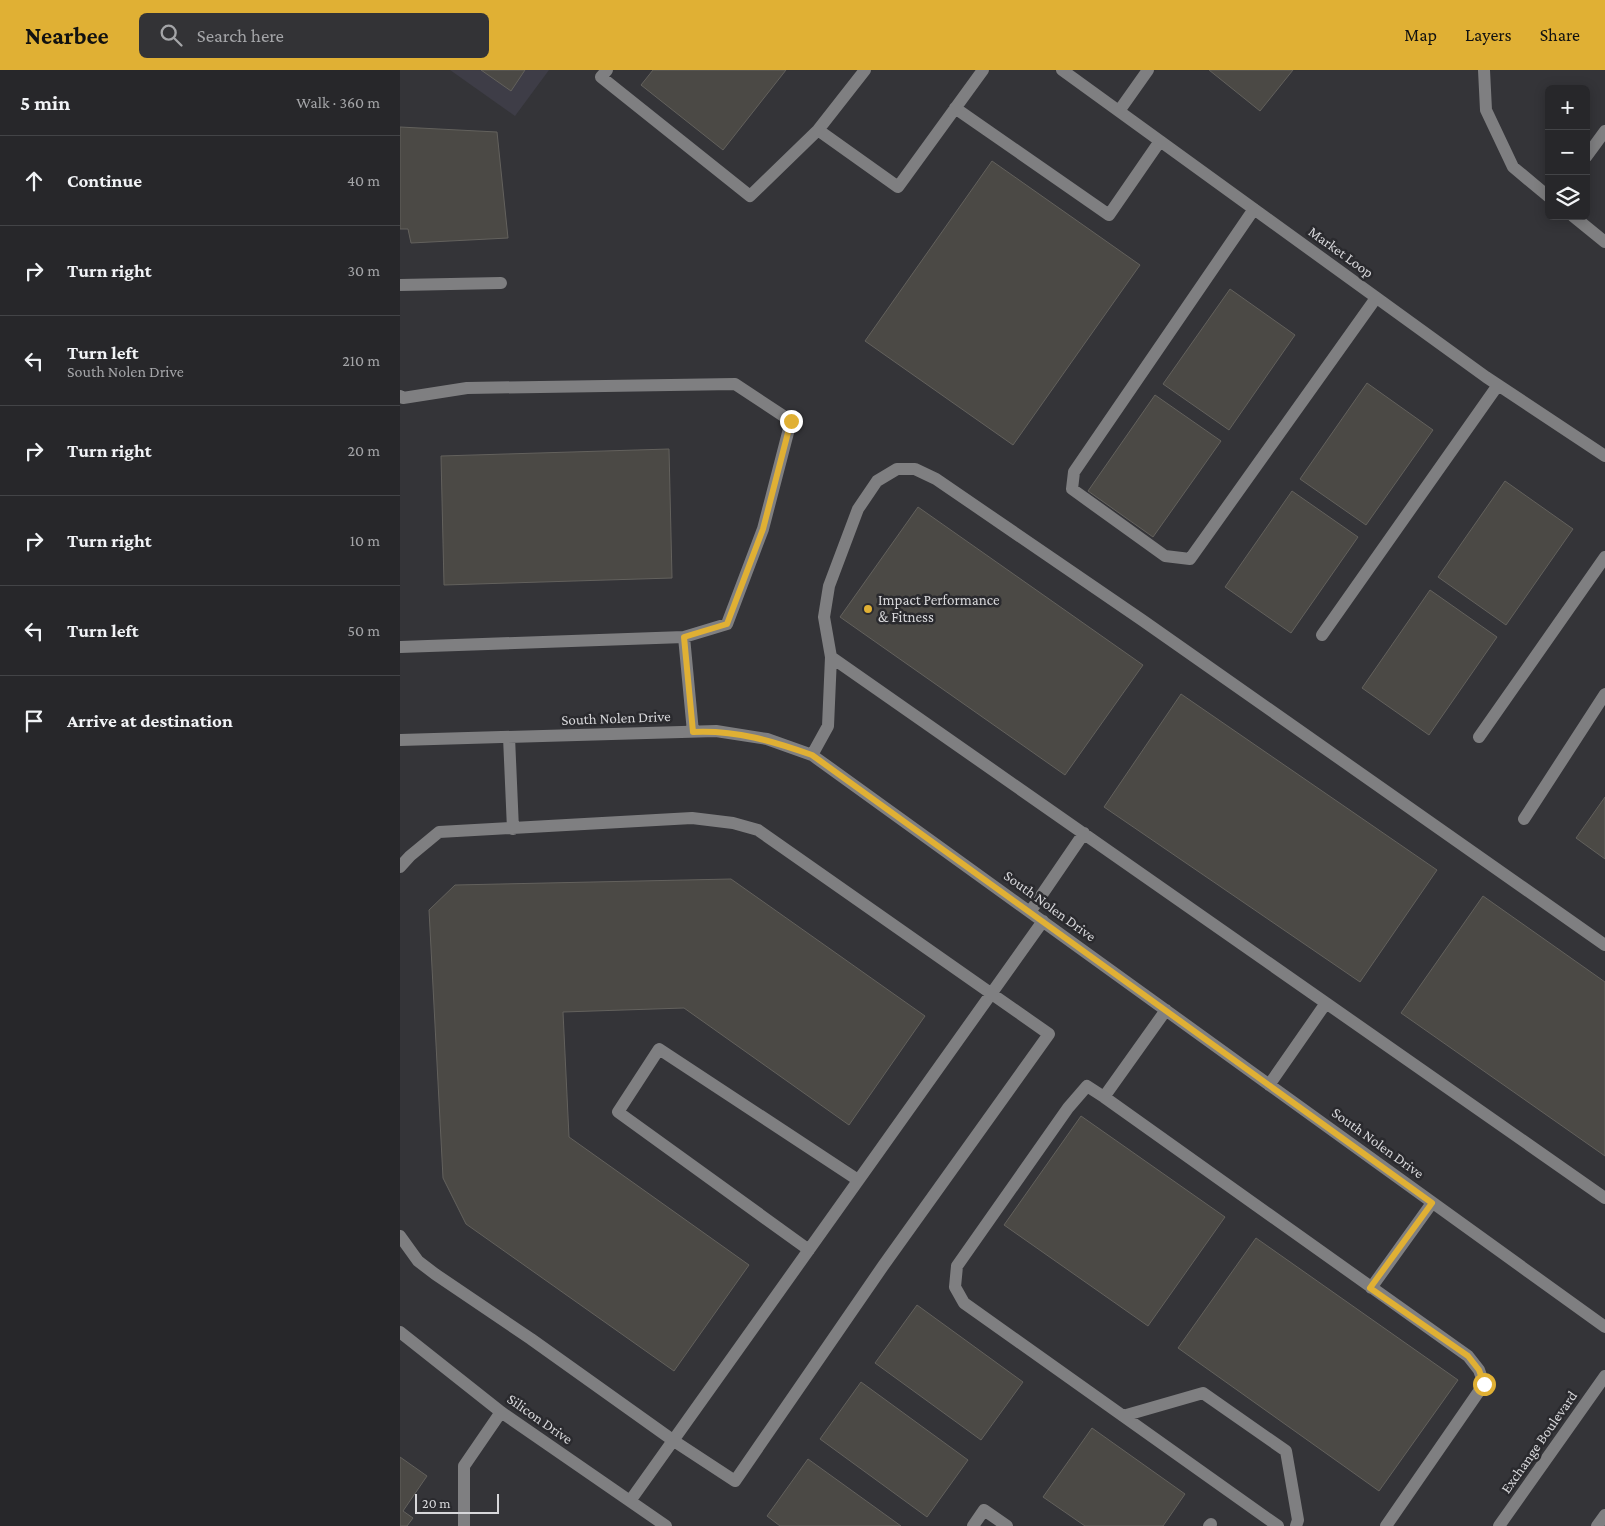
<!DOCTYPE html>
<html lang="en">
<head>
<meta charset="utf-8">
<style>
	:root { --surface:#27272a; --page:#333336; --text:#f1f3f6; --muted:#a4a5a8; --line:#434447; --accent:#e0b034 }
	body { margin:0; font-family:"Crimson Pro",serif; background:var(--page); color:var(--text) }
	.controls { position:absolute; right:15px; top:15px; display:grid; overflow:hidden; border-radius:8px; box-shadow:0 2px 12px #0003 }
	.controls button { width:45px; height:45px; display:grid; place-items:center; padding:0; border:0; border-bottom:1px solid var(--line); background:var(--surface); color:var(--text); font:25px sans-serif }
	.scale { position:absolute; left:15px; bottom:12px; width:84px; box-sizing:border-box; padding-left:5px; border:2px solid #d7d7da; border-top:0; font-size:14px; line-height:18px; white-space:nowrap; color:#d7d7da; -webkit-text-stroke:4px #2a2a2e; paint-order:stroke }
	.stop { position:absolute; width:15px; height:15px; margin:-11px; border:4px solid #e0b034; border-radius:50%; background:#fff }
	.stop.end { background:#e0b034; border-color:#fff; box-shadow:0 1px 5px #0008 }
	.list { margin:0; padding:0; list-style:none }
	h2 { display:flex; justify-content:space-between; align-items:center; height:65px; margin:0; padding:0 20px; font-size:21px }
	h2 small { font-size:16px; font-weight:400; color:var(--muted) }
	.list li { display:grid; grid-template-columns:32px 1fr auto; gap:15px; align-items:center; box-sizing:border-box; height:90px; padding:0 20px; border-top:1px solid var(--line) }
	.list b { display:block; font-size:19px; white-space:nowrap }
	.list p { margin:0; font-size:16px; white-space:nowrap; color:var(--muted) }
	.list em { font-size:16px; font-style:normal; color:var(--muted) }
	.icon { flex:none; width:28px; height:28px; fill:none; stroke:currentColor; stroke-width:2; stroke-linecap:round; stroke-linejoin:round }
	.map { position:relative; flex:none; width:1205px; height:1456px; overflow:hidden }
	header { display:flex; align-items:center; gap:30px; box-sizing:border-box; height:70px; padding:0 25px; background:var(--accent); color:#111 }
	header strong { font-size:24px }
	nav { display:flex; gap:28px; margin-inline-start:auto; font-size:18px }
	.search { width:350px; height:45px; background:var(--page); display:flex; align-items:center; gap:12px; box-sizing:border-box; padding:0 18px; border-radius:8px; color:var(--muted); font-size:19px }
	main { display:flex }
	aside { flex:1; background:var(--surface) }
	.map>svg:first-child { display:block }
	.built { fill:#3e3d47 }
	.building { fill:#4b4945; stroke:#63615d }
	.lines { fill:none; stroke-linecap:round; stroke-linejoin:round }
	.minor { stroke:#7f7f81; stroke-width:12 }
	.route { stroke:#e0b034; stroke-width:6 }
	.poi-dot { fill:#e0b034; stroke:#2a2a2e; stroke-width:2 }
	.labels { text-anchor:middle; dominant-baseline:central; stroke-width:5; stroke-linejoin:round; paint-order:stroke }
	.street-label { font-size:15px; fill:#d7d7da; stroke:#2a2a2e }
	.poi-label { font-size:15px; fill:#d7d7da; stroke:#2a2a2e; text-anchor:start }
</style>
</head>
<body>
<header>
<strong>Nearbee</strong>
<div class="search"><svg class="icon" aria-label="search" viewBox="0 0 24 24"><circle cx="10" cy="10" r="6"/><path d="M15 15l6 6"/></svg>Search here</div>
<nav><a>Map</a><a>Layers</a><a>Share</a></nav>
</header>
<main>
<aside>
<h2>5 min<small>Walk · 360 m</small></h2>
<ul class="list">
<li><svg class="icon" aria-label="ahead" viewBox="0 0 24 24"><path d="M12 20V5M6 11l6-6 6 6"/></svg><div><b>Continue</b></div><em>40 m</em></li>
<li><svg class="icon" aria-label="right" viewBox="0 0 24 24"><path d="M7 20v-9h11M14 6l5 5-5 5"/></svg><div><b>Turn right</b></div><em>30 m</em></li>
<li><svg class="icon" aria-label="left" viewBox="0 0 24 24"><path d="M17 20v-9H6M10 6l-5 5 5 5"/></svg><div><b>Turn left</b><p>South Nolen Drive</p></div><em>210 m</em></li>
<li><svg class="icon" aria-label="right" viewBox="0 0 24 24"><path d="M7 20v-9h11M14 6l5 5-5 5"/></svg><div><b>Turn right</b></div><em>20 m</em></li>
<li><svg class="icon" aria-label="right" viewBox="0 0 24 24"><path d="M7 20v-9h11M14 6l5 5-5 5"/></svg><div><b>Turn right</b></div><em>10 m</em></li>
<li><svg class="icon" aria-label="left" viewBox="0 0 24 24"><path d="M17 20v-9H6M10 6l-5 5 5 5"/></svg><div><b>Turn left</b></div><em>50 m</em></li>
<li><svg class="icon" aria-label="arrive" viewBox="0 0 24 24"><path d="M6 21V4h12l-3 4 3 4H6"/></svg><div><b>Arrive at destination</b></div></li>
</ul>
</aside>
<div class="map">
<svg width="1205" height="1456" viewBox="0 0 1205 1456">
	<rect width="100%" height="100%" fill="#343438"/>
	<path class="built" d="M50,0H149L115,46Z"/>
	<path class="building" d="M81,0H125L111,21Z
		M253,0H386L323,80L241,15Z
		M809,0H893L860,41Z
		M0,57L97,62L108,168L11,173L8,159H0Z
		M592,91L740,195L613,375L465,271Z
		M830,219L895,265L829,360L763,314Z
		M967,313L1033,360L966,455L900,409Z
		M755,325L821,371L753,467L688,421Z
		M269,379L272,508L44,515L41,386Z
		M1105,411L1173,459L1106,555L1038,507Z
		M892,421L958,467L891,563L825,517Z
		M518,437L743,595L665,705L440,547Z
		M1030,520L1097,567L1029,665L962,618Z
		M781,624L1037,800L960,912L704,737Z
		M1205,727V789L1176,768Z
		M331,809L525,946L449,1055L284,938L163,942L169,1067L349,1195L274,1301L66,1154L43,1108L29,840L55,815Z
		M1083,826L1205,912V1086L1001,943Z
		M681,1046L825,1147L748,1256L604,1155Z
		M856,1168L1058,1310L979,1421L778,1278Z
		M517,1235L623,1312L581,1370L475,1293Z
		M461,1312L568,1390L527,1447L420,1369Z
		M692,1358L785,1424L763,1456H685L643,1427Z
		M0,1387L27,1406L3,1441L13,1448L7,1456H0Z
		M408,1389L501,1456H380L367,1446Z"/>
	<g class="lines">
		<path class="minor" d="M207,0L201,7L350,126L418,60
			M465,0L418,60L498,117L583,0
			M662,0L1086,307L1205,386
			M1084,0L1086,40L1113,97L1149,127
			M555,38L709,145L760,71
			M719,41L748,0
			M1186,87L1205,61
			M854,139L674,402L672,419L765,486L790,489L976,228
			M1173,146L1205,172
			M0,215L101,213
			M0,326L3,328L67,318L335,314L391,351L363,459L327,554L284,567L293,662
			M922,565L1098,315
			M0,577L284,567
			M431,587L1205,1128
			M109,667L113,759
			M1079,667L1205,487
			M0,670L316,661L367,669L412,685L1205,1257
			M412,685L428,656L431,587L424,547L429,516L458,439L477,411L497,399H515L536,409L742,550L1205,875
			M1124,749L1205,624
			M0,797L10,786L39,762L292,748L333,753L358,760L649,964L483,1196L335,1411L274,1371L131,1269L35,1204L18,1191L0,1166
			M630,842L684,763
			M766,940L704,1027L687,1016L668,1038L557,1196L555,1217L564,1233L878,1456
			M869,1015L926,933
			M704,1027L1068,1286L1079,1300L1084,1314L986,1456
			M409,1180L218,1042L259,979L458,1110
			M971,1218L1032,1133
			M0,1262L101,1342L266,1456
			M723,1346L803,1323L886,1381L898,1450L896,1456
			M230,1431L643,851
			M64,1456V1396L101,1342
			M573,1456L584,1440L607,1456
			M809,1456L811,1454
			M1099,1456L1205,1306
			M1197,1456L1205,1445"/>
	</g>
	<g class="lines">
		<path class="route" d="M391,351L363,459L327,554L284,567L293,662C337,660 372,671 412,685L1032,1133L970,1218L1068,1286L1079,1300L1084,1314"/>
	</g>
	<circle class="poi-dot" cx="468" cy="539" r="5"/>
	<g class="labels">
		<g class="street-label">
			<text transform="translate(941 182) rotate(36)">Market Loop</text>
			<text transform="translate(216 648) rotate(-2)">South Nolen Drive</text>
			<text transform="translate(650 836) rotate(36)">South Nolen Drive</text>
			<text transform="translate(978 1073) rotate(36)">South Nolen Drive</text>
			<text transform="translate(140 1349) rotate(35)">Silicon Drive</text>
			<text transform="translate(1139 1372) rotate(-55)">Exchange Boulevard</text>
		</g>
		<g class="poi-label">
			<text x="478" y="530">Impact Performance<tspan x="478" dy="17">&amp; Fitness</tspan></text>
		</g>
	</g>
</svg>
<div class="controls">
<button>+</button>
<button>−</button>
<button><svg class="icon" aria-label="layers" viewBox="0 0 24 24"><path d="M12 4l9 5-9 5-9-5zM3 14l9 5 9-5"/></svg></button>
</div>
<div class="scale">20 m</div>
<div class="stop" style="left:1084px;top:1314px"></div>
<div class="stop end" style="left:391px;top:351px"></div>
</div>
</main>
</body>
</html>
